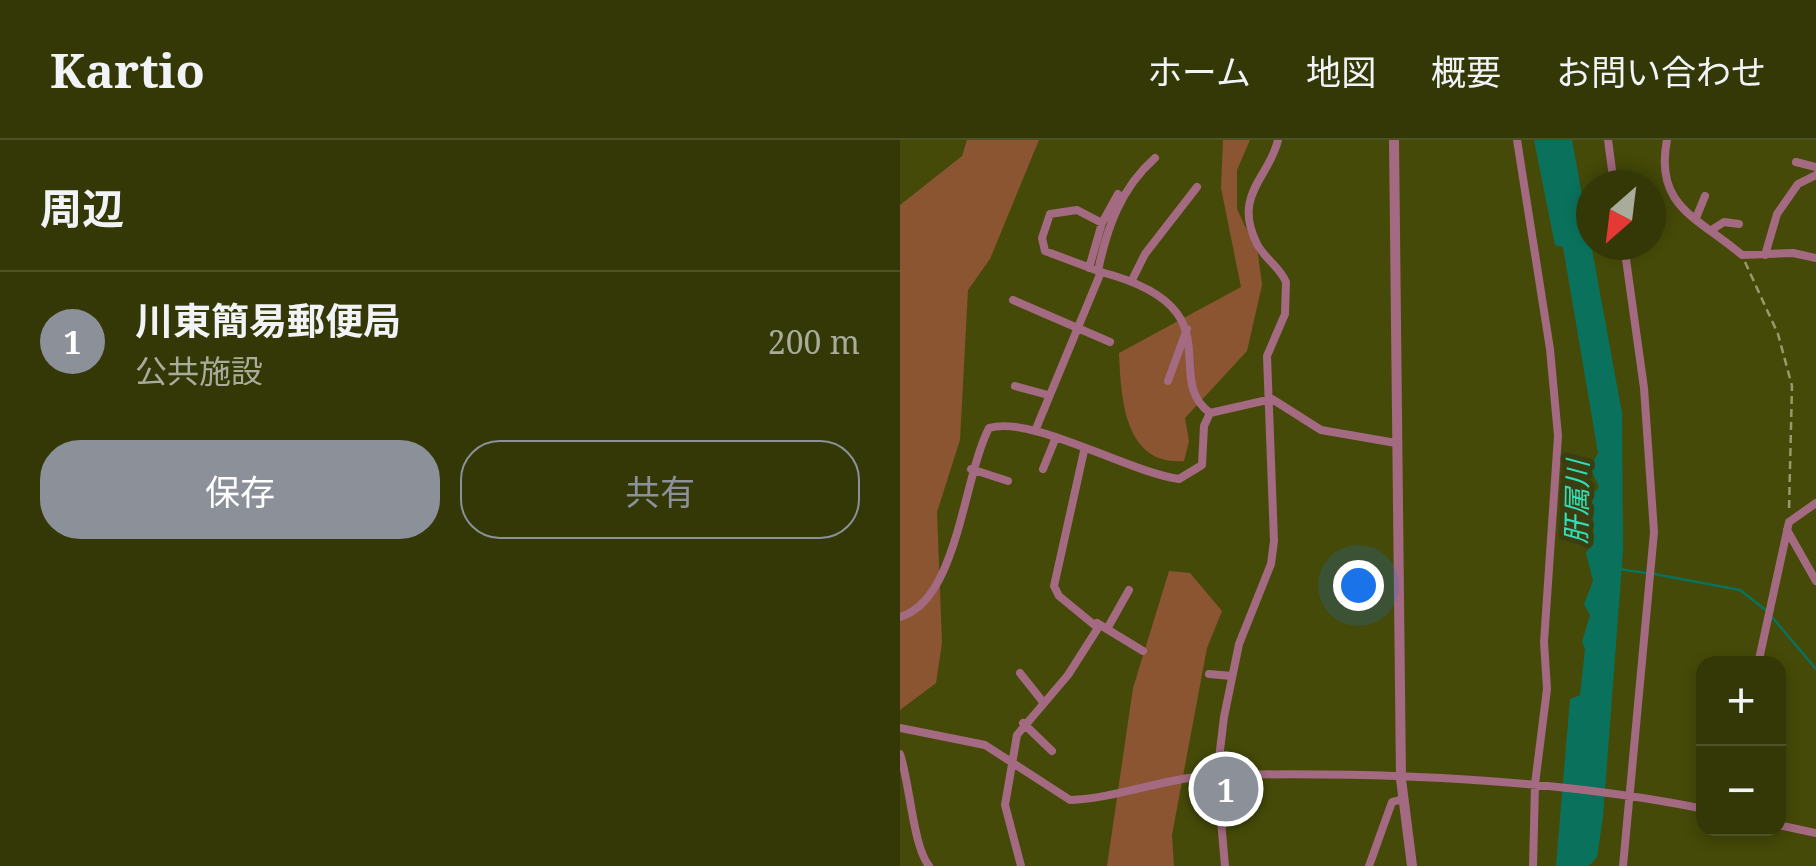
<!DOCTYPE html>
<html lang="ja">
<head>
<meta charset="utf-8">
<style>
	:root { --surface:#343806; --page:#3f4314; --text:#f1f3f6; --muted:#a9ac9b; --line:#4e5228; --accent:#8c9099 }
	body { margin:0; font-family:"Noto Serif","Noto Sans JP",serif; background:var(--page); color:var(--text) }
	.controls { position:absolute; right:30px; bottom:30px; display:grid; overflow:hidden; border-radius:20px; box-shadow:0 5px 15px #0003 }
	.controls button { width:90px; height:90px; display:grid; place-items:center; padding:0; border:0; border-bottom:2px solid var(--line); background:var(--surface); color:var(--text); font:50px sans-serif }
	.compass { position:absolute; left:676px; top:30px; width:90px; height:90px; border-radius:50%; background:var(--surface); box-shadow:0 5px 15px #0003; rotate:208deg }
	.you { position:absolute; left:458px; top:445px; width:35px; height:35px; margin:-25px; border:8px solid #fff; border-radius:50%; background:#1a73e8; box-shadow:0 0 0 15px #1a73e833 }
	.badge { display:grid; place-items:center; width:65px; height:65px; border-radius:50%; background:var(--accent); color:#fff; font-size:32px; font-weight:700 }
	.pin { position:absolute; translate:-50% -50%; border:5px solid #fff; box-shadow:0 2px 10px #0006 }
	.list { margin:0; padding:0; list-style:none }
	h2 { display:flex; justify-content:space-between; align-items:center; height:130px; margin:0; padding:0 40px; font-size:42px }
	h2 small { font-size:32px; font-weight:400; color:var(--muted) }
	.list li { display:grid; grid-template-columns:65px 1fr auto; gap:30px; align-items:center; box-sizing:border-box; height:140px; padding:0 40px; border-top:2px solid var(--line) }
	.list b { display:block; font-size:38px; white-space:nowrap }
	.list p { margin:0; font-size:32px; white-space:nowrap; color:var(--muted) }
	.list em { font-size:32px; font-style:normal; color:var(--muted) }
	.actions { display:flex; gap:20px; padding:30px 40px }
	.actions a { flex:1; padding:22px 0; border:2px solid var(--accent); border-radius:40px; text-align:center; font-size:35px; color:var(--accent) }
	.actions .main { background:var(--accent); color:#fff }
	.map { position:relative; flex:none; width:916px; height:726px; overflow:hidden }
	header { display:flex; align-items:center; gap:60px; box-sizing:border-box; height:140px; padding:0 50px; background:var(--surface); border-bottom:2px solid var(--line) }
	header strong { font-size:48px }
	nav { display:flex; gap:55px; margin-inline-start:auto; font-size:35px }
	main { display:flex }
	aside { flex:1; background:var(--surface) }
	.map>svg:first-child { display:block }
	.green { fill:#8b5531 }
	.water { fill:#0a725c }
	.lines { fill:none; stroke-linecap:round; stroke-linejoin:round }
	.stream { stroke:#0a725c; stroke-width:2.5 }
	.path { stroke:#969b6a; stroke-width:2.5; stroke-dasharray:8 5; stroke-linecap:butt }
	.minor { stroke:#a36a81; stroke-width:8 }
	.tertiary { stroke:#a36a81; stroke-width:10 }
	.labels { text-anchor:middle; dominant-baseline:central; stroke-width:10; stroke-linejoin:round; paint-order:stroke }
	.water-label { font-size:28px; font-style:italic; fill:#32deb8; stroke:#3b3e10 }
</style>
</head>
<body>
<header>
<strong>Kartio</strong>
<nav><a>ホーム</a><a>地図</a><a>概要</a><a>お問い合わせ</a></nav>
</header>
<main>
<aside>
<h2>周辺<small></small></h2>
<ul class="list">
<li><span class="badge">1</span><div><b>川東簡易郵便局</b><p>公共施設</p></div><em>200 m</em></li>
</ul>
<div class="actions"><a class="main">保存</a><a>共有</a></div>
</aside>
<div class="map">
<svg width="916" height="726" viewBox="0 0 916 726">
	<rect width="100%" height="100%" fill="#454a08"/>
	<path class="green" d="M67,0H139L90,119L68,150L60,300L37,372L42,503L36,543L0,570V65L62,16Z
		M323,0H350L337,30V69L358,114L362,145L347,211L285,278L289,301L284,321C223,326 221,255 219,213L341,147L321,48Z
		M269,431L290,433L322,471L307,508L272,695L274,726H207L233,548Z"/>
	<path class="water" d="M634,0H672L722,273L723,411L703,677L697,717L689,726H656L670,559L680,555L685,509L682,502L690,475L684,464L693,441L686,413L694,400L692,355L699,347L690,327L698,313L663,107L655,105Z"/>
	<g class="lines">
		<path class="stream" d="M719,429L746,433
			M754,434L840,450L867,471
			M872,477L916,529"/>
		<path class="path" d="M845,122L878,194L892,246L889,370"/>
		<path class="minor" d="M617,0L650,209L658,296L644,502L647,549L635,644L633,726
			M708,0L714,45
			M767,0C754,66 797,77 842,115L893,113L916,118
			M896,22L916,27
			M796,78L805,56
			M202,83L218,54
			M813,89L824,82L839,84
			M865,115L877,74L898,44L916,35
			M189,128L202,83L177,70L150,74L142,98L145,111L201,132
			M198,131C207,87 221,48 255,18
			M232,140L245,114L297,47
			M113,160L210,202
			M268,241L287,189
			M115,246L148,255
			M135,291L201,132C338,168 260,236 310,273L372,259L421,290L496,303
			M71,329L108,341
			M143,329L156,297
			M887,390L916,441
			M0,477C58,460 63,338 89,288C132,275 228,332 279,339L302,325L304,286L310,273
			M197,483L243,511
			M207,489L229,450
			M858,524L889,382L916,363
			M120,533L143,562
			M309,534L332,536
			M123,583L152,611
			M0,588L85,605L170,660C220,658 269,636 320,635C477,632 650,638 804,669
			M0,614C10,644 13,706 29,726
			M878,685L916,693
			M121,726L105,665L117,595L168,535L198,488L159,456L154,446L184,311
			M325,726L317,635L324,577L339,504L371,424L374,401L367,216L385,174L386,142C380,127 364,118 357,104C332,54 370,37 378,0
			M469,726L492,662L503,659
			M723,726L754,392L744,248L724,105"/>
		<path class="tertiary" d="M494,0L501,639L512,726"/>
	</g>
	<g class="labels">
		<g class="water-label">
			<text transform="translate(676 362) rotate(-89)">肝属川</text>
		</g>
	</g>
</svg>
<div class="controls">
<button>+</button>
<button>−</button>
</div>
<svg class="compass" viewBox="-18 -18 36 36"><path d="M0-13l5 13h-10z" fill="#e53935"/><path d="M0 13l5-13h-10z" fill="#a9ac9b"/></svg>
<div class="you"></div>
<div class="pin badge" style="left:326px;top:649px">1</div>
</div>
</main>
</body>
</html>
